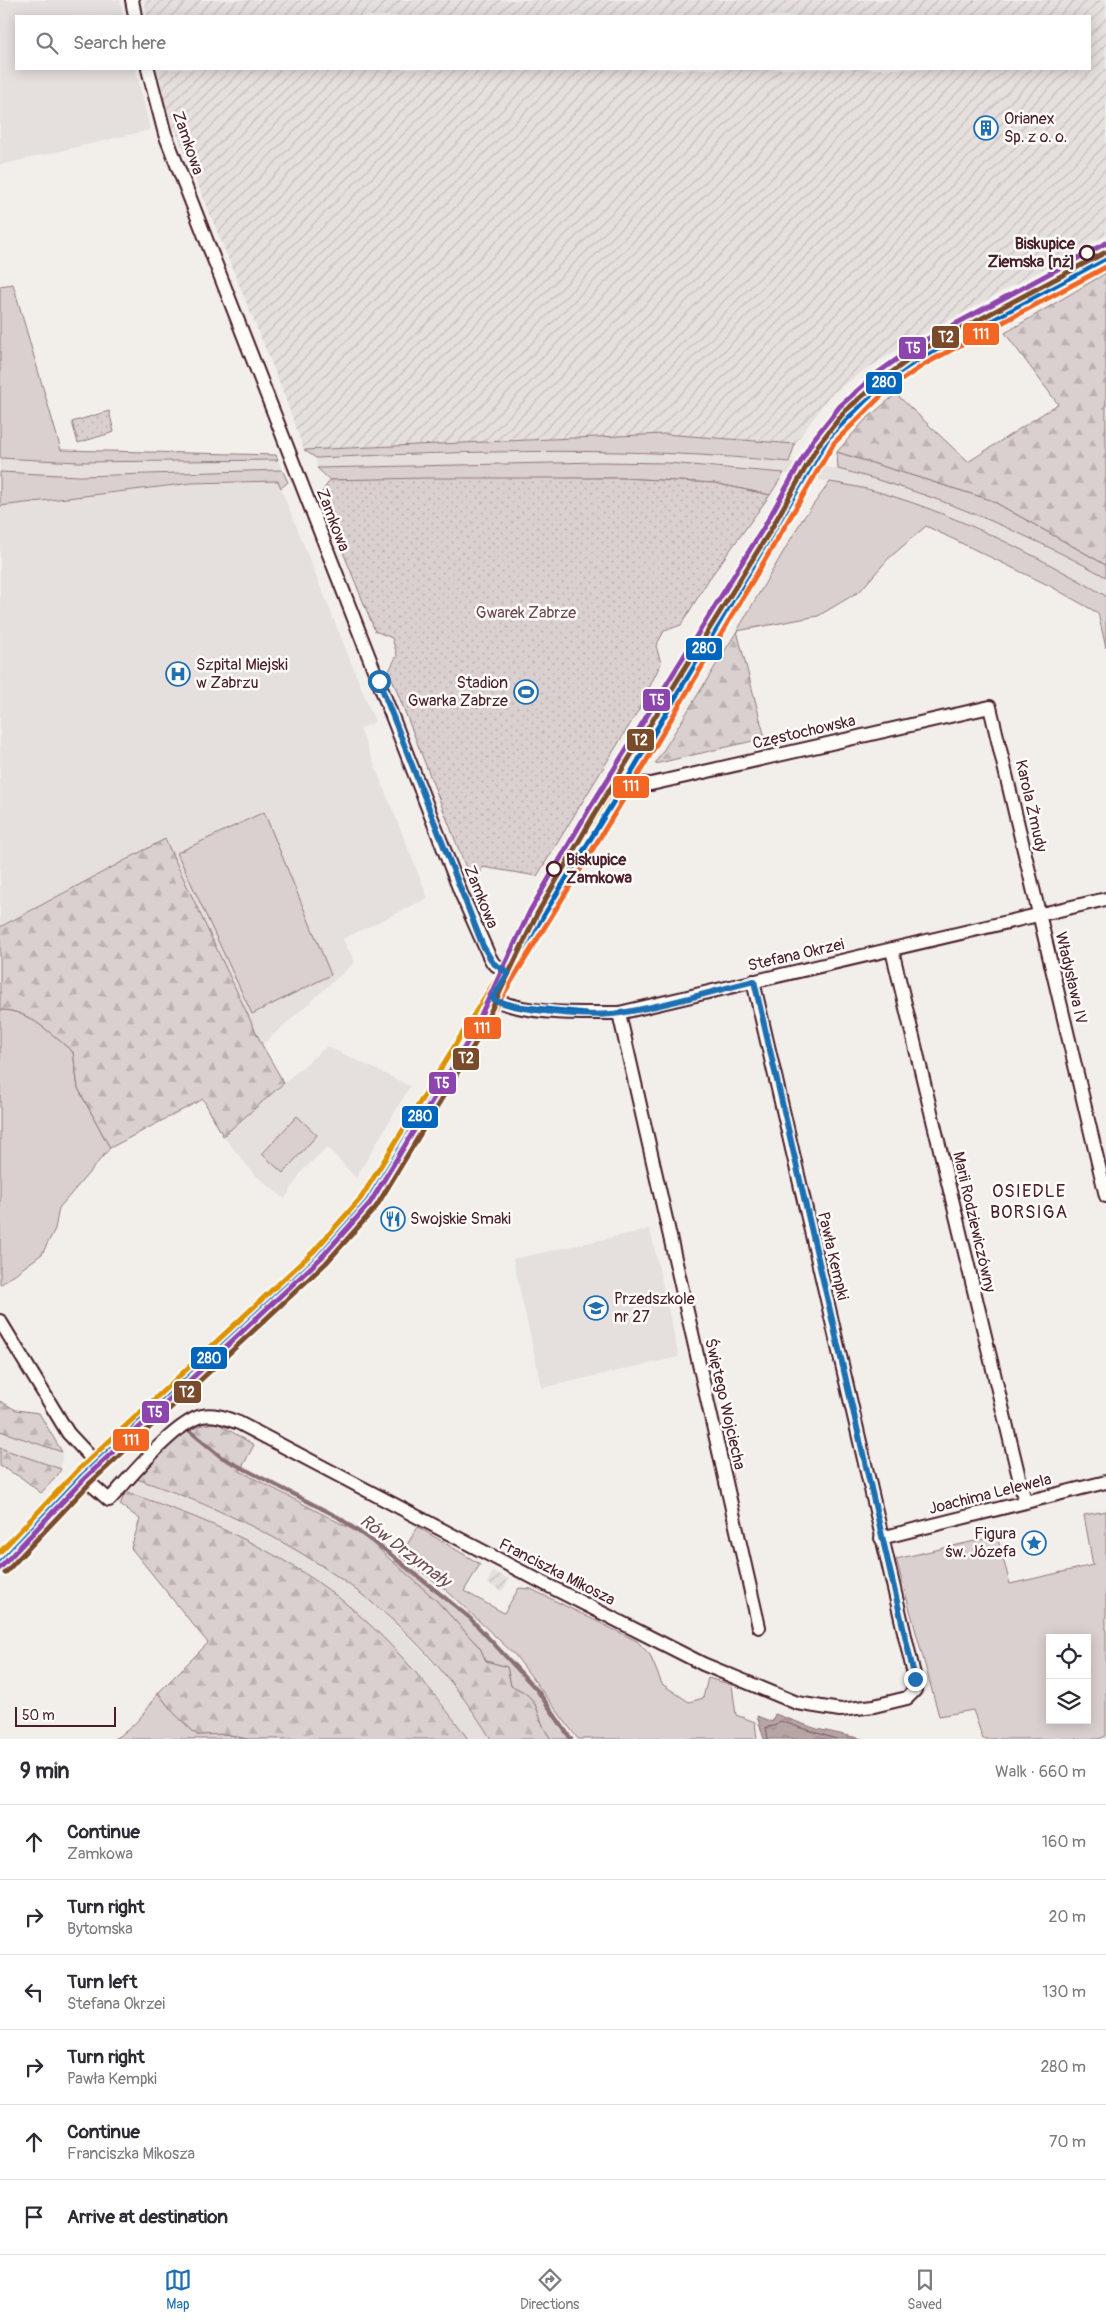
<!DOCTYPE html>
<html lang="en">
<head>
<meta charset="utf-8">
<style>
	:root { --surface:#fff; --page:#f2f2f3; --text:#2b2b33; --muted:#7c7c81; --line:#e1e1e2; --accent:#1f6fb2 }
	body { margin:0; font-family:Pangolin,sans-serif; background:var(--page); color:var(--text) }
	.controls { position:absolute; right:15px; bottom:15px; display:grid; overflow:hidden; border-radius:0px; box-shadow:0 2px 12px #0003 }
	.controls button { width:45px; height:45px; display:grid; place-items:center; padding:0; border:0; border-bottom:1px solid var(--line); background:var(--surface); color:var(--text); font:25px sans-serif }
	.scale { position:absolute; left:15px; bottom:12px; width:101px; box-sizing:border-box; padding-left:5px; border:2px solid #4a1f2b; border-top:0; font-size:14px; line-height:18px; white-space:nowrap; color:#4a1f2b; -webkit-text-stroke:4px #fdfcf7; paint-order:stroke }
	.stop { position:absolute; width:15px; height:15px; margin:-11px; border:4px solid #1f6fb2; border-radius:50%; background:#fff }
	.stop.end { background:#1f6fb2; border-color:#fff; box-shadow:0 1px 5px #0008 }
	.list { margin:0; padding:0; list-style:none }
	h2 { display:flex; justify-content:space-between; align-items:center; height:65px; margin:0; padding:0 20px; font-size:21px }
	h2 small { font-size:16px; font-weight:400; color:var(--muted) }
	.list li { display:grid; grid-template-columns:32px 1fr auto; gap:15px; align-items:center; box-sizing:border-box; height:75px; padding:0 20px; border-top:1px solid var(--line) }
	.list b { display:block; font-size:19px; white-space:nowrap }
	.list p { margin:0; font-size:16px; white-space:nowrap; color:var(--muted) }
	.list em { font-size:16px; font-style:normal; color:var(--muted) }
	.icon { flex:none; width:28px; height:28px; fill:none; stroke:currentColor; stroke-width:2; stroke-linecap:round; stroke-linejoin:round }
	.map { position:relative; flex:none; width:1106px; height:1739px; overflow:hidden }
	.search { position:absolute; background:var(--surface); box-shadow:0 2px 12px #0003; left:15px; right:15px; top:15px; height:55px; display:flex; align-items:center; gap:12px; box-sizing:border-box; padding:0 18px; border-radius:0px; color:var(--muted); font-size:19px }
	.sheet { height:515px; background:var(--surface) }
	nav { display:flex; justify-content:space-around; align-items:center; box-sizing:border-box; height:70px; border-top:1px solid var(--line); background:var(--surface); font-size:14px; color:var(--muted) }
	nav a { display:grid; justify-items:center; gap:2px }
	nav .on { color:var(--accent) }
	.map>svg:first-child { display:block }
	.built { fill:#e5dfdd }
	.industrial { fill:url(#industrial-furrows) }
	.green { fill:#d9d0cf; stroke:#92787d; fill-rule:evenodd }
	.forest { fill:url(#forest-firs); stroke:#92787d }
	.park { fill:url(#park-dots); stroke:#92787d }
	.water { fill:url(#water-ripples); stroke:#8b6f75 }
	.lines { fill:none; stroke-linecap:round; stroke-linejoin:round }
	.shore { stroke:#76555c; stroke-width:1 }
	.stream { stroke:#8b6f75; stroke-width:4 }
	.minor-casing { stroke:#4a1f2b; stroke-width:16 }
	.tertiary-casing { stroke:#4a1f2b; stroke-width:19 }
	.minor { stroke:#fdfcf7; stroke-width:12 }
	.tertiary { stroke:#fdfcf7; stroke-width:15 }
	.bus-1-casing { stroke:#fdfcf7; stroke-width:9 }
	.bus-2-casing { stroke:#fdfcf7; stroke-width:9 }
	.bus-3-casing { stroke:#fdfcf7; stroke-width:9 }
	.bus-1 { stroke:#0065bd; stroke-width:5 }
	.bus-2 { stroke:#f26522; stroke-width:5 }
	.bus-3 { stroke:#dd9206; stroke-width:5 }
	.tram-1-casing { stroke:#fdfcf7; stroke-width:9 }
	.tram-2-casing { stroke:#fdfcf7; stroke-width:9 }
	.tram-1 { stroke:#8e44ad; stroke-width:5 }
	.tram-2 { stroke:#7a4b2a; stroke-width:5 }
	.route { stroke:#1f6fb2; stroke-width:6 }
	.stop-dot { fill:#fdfcf7; stroke:#4a1f2b; stroke-width:2.5 }
	.labels { text-anchor:middle; dominant-baseline:central; stroke-width:5; stroke-linejoin:round; paint-order:stroke }
	.poi-label { font-size:16px; fill:#4a1f2b; stroke:#fdfcf7; text-anchor:start }
	.street-label { font-size:16px; fill:#4a1f2b; stroke:#fdfcf7 }
	.stop-label { font-size:16px; font-weight:bold; fill:#4a1f2b; stroke:#fdfcf7; text-anchor:end }
	.park-label { font-size:16px; fill:#6e4b54; stroke:#fdfcf7 }
	.neighbourhood-label { font-size:18px; letter-spacing:1px; fill:#4a1f2b; stroke:#fdfcf7 }
	.water-label { font-size:18px; font-style:italic; fill:#704e56; stroke:#fdfcf7 }
	.line-badge { stroke:#fdfcf7; stroke-width:2 }
	.badge-label { font-size:14px; text-anchor:middle; font-weight:bold; fill:#fff }
</style>
</head>
<body>
<div class="map">
<svg width="1106" height="1739" viewBox="0 0 1106 1739">
	<defs>
		<pattern id="industrial-furrows" width="10" height="10" patternUnits="userSpaceOnUse" patternTransform="scale(1.25)"><rect width="10" height="10" fill="#e5dfdd"/><path d="M-1 1l2-2M0 10L10 0M9 11l2-2" fill="none" stroke="#c6bfbe"/></pattern>
		<pattern id="forest-firs" width="22" height="20" patternUnits="userSpaceOnUse" patternTransform="scale(1.25)"><rect width="22" height="20" fill="#d9d0cf"/><path d="M5 1l3.5 6h-7zM16 11l3.5 6h-7z" fill="#bcb2b2"/></pattern>
		<pattern id="park-dots" width="8" height="8" patternUnits="userSpaceOnUse" patternTransform="scale(1.25)"><rect width="8" height="8" fill="#d9d0cf"/><path d="M2 2h.1M6 6h.1" fill="none" stroke="#bcb2b2" stroke-width="1.8" stroke-linecap="round"/></pattern>
		<pattern id="water-ripples" width="26" height="14" patternUnits="userSpaceOnUse" patternTransform="scale(1.25)"><rect width="26" height="14" fill="#b7a5a6"/><path d="M2 4q2-2 4 0t4 0M15 11q2-2 4 0t4 0" fill="none" stroke="#978687"/></pattern>
	</defs>
	<rect width="100%" height="100%" fill="#f2efeb"/>
	<filter id="ink" filterUnits="userSpaceOnUse"><feTurbulence type="fractalNoise" baseFrequency=".02" numOctaves="2"/><feDisplacementMap in="SourceGraphic" scale="10" xChannelSelector="R" yChannelSelector="G"/><feConvolveMatrix kernelMatrix="1 2 1 2 8 2 1 2 1" color-interpolation-filters="sRGB"/></filter>
	<g filter="url(#ink)">
		<path class="built" d="M0,0H120L123,16H16V69H136L150,130L0,165Z
			M600,450L669,452L789,462L838,469L882,480L947,501L1046,544L1106,577V596L881,492L784,473L732,467L600,462L317,468L316,458Z
			M0,458L78,462L278,460L282,470L41,476L0,472Z
			M278,481L375,722L360,729L428,898L343,939L355,962L262,1045L165,839L0,926V506L188,484Z
			M327,1046L410,1086L356,1178L327,1147L302,1171L285,1199L254,1174L223,1136Z
			M650,1229L679,1357L542,1388L513,1259Z
			M0,1431L62,1452L61,1469L0,1448Z
			M134,1478L235,1517L318,1561L346,1582L391,1619L453,1684L491,1739H468L440,1700L378,1633L339,1598L305,1573L225,1531L172,1507L125,1492Z"/>
		<path class="industrial" d="M144,0H1106V235L911,341L865,370L829,396L795,444L664,434L304,450L280,384L165,105L158,69H1090V16H147Z
			M493,1571L509,1579L502,1591L487,1583Z"/>
		<path class="green" d="M13,284L61,450L276,455L278,460L78,462L0,458V286Z
			M664,434L795,444L789,462C632,446 474,451 316,458L304,450Z
			M837,452L991,500L1106,565V577C1020,530 933,493 838,469Z
			M600,462L668,463L784,473L770,495L714,483L622,478L330,480L317,468Z
			M282,470L288,482L281,488L278,481L192,483L0,506V472L79,476Z
			M830,482C847,485 865,488 882,493C960,516 1036,555 1106,596V648L1098,613L1050,586L926,526L888,559L860,591L818,616L737,631L802,520Z
			M264,812L331,975L252,1014L177,853Z
			M0,1010C28,1009 52,1035 73,1052L78,1088L110,1148L59,1208L55,1229L42,1254L0,1285Z
			M297,1116L317,1135L283,1173L262,1154Z
			M1106,1511V1736L1099,1739H983L973,1710L939,1716L896,1559L997,1536L1010,1584L1093,1565L1084,1515ZM1050,1638H1087V1720H1050Z
			M418,1527L480,1564L464,1591L504,1613L519,1588L531,1589L637,1641L650,1655L662,1684L689,1702L703,1698L708,1678L732,1685L736,1715L755,1722L757,1739H578L515,1655L445,1589L400,1556Z
			M395,1561L467,1617L535,1690L569,1739H551C533,1716 544,1698 511,1686L507,1667L486,1661L480,1648L436,1600L392,1563Z
			M158,1693L173,1712L197,1735L226,1734L247,1739H114C134,1728 146,1712 158,1693Z"/>
		<path class="forest" d="M1106,273V565L991,500L837,452L864,421L896,394L968,462L1058,404L1005,333Z
			M737,631L765,738L655,764Z
			M165,839L262,1045L284,1083L223,1136L203,1099L110,1148L78,1088L73,1052C52,1035 28,1009 0,1010V927Z
			M0,1401L16,1410L39,1413L62,1452L0,1431Z
			M217,1423L254,1445L240,1471L363,1535L436,1600L480,1648L486,1661L507,1667L511,1686C544,1698 533,1716 551,1739H491C406,1601 283,1529 134,1478C158,1456 182,1424 217,1423Z
			M0,1448L61,1469L57,1476L41,1493L22,1478L0,1466Z
			M125,1492C187,1512 250,1538 304,1573C370,1615 423,1677 468,1739H247L226,1734L197,1735L173,1712L158,1693L208,1643L131,1548L140,1519L120,1505Z"/>
		<path class="park" d="M109,411L114,432L78,443L72,422Z
			M425,478H622L714,483L770,495L709,579L681,625L664,631L656,646L661,663L638,711L537,876L482,867L479,879L470,878L389,671L397,655L392,638L375,631L320,495L330,480Z"/>
		<path class="water" d="M775,1714L817,1729L863,1739H764L757,1716L772,1722Z"/>
		<g class="lines">
			<path class="shore" d="M768,1739L766,1727L774,1726L780,1721L836,1739"/>
			<path class="stream" d="M186,1428L221,1457L338,1517L389,1553L443,1596L470,1618L538,1691L571,1739"/>
			<g class="minor-casing">
				<path id="minor" d="M132,0L135,16
					M148,69L165,134L461,893L489,956L493,963L508,973
					M625,783L651,784L990,707L1106,1196
					M892,950L1025,1502
					M492,999C530,1015 577,1013 619,1013L1106,899
					M619,1013L759,1627
					M0,1321L68,1433L96,1463
					M82,1476L109,1500C130,1478 174,1423 202,1416C215,1413 228,1419 239,1423L549,1586L703,1664L797,1703L840,1710L874,1706L907,1698L915,1690V1679L753,981
					M881,1538L1106,1482"/>
			</g>
			<g class="tertiary-casing">
				<path id="tertiary" d="M0,1563L82,1476L319,1256L367,1202L625,783L828,438L857,407L883,383L921,358L1106,258"/>
			</g>
			<use href="#minor" class="minor"/>
			<use href="#tertiary" class="tertiary"/>
			<g class="bus-1-casing">
				<path id="bus-1" d="M492,999L514,1006L586,1013
					M0,1563L82,1476L319,1256L367,1202L625,783L828,438L883,383L921,358L1106,258"/>
			</g>
			<g class="bus-2-casing">
				<path id="bus-2" d="M5,1568L87,1481L324,1261L373,1206L631,787L834,443L888,389L925,364L1106,267"/>
			</g>
			<g class="bus-3-casing">
				<path id="bus-3" d="M0,1552L77,1471L314,1251L361,1198L619,779L822,434L878,377L917,352L1102,251"/>
			</g>
			<use href="#bus-1" class="bus-1"/>
			<use href="#bus-2" class="bus-2"/>
			<use href="#bus-3" class="bus-3"/>
			<g class="tram-1-casing">
				<path id="tram-1" d="M0,1568L85,1478L321,1258L370,1203L470,1038L530,911L588,811L764,527L813,440L840,406L876,374L920,343L1106,243"/>
			</g>
			<g class="tram-2-casing">
				<path id="tram-2" d="M5,1573L90,1483L326,1263L376,1207L476,1042L537,914L594,815L770,531L819,444L845,411L881,380L924,349L1106,252"/>
			</g>
			<use href="#tram-1" class="tram-1"/>
			<use href="#tram-2" class="tram-2"/>
		</g>
	</g>
	<g class="lines" filter="url(#ink)">
		<path class="route" d="M379,681L483,946L493,963L508,973L492,999C521,1011 588,1018 620,1013C665,1006 709,992 754,981L915,1679"/>
	</g>
	<defs>
		<g id="building-ring" transform="scale(1.25)"><circle r="9.5" fill="#fdfcf7" stroke="#1f6fb2" stroke-width="1.5"/><path d="M-4-6H4V6H1V3H-1V6H-4ZM-2.5-4.3h1.7v1.8h-1.7ZM.8-4.3h1.7v1.8H.8ZM-2.5-1h1.7V.8h-1.7ZM.8-1h1.7V.8H.8Z" fill="#1f6fb2"/></g>
		<g id="hospital-ring" transform="scale(1.25)"><circle r="9.5" fill="#fdfcf7" stroke="#1f6fb2" stroke-width="1.5"/><path d="M-5-5h3v3.5h4V-5h3V5h-3V1.5h-4V5h-3Z" fill="#1f6fb2"/></g>
		<g id="stadium-ring" transform="scale(1.25)"><circle r="9.5" fill="#fdfcf7" stroke="#1f6fb2" stroke-width="1.5"/><path d="M0-5a6.5 5 0 1 0 0 10a6.5 5 0 1 0 0-10ZM-3.5-1.8h7v3.6h-7Z" fill="#1f6fb2"/></g>
		<g id="restaurant-ring" transform="scale(1.25)"><circle r="9.5" fill="#fdfcf7" stroke="#1f6fb2" stroke-width="1.5"/><path d="M-5-6h1v4h1v-4h1v4h1v-4h1v5L-1.5 .5V6h-2V.5L-5-1ZM5-6V6H3V1.5H1.5Q1.5-4 5-6Z" fill="#1f6fb2"/></g>
		<g id="school-ring" transform="scale(1.25)"><circle r="9.5" fill="#fdfcf7" stroke="#1f6fb2" stroke-width="1.5"/><path d="M0-5L7-2L0 1L-7-2ZM-4 1L0 2.5L4 1V4Q0 6-4 4Z" fill="#1f6fb2"/></g>
		<g id="sight-ring" transform="scale(1.25)"><circle r="9.5" fill="#fdfcf7" stroke="#1f6fb2" stroke-width="1.5"/><path d="M0-6L1.8-2.2L6-1.7L2.9 1.2L3.7 5.4L0 3.3L-3.7 5.4L-2.9 1.2L-6-1.7L-1.8-2.2Z" fill="#1f6fb2"/></g>
	</defs>
	<g fill-rule="evenodd">
		<use href="#building-ring" x="986" y="128"/>
		<use href="#hospital-ring" x="178" y="674"/>
		<use href="#stadium-ring" x="526" y="692"/>
		<use href="#restaurant-ring" x="393" y="1219"/>
		<use href="#school-ring" x="596" y="1308"/>
		<use href="#sight-ring" x="1034" y="1543"/>
	</g>
	<g class="stop-dot">
		<circle cx="1087" cy="253" r="7"/>
		<circle cx="554" cy="869" r="7"/>
	</g>
	<g class="labels">
		<g class="poi-label">
			<text x="1004" y="119">Orianex<tspan x="1004" dy="18">Sp. z o. o.</tspan></text>
			<text x="196" y="665">Szpital Miejski<tspan x="196" dy="18">w Zabrzu</tspan></text>
			<text x="508" y="683" text-anchor="end">Stadion<tspan x="508" dy="18">Gwarka Zabrze</tspan></text>
			<text x="410" y="1219">Swojskie Smaki</text>
			<text x="614" y="1299">Przedszkole<tspan x="614" dy="18">nr 27</tspan></text>
			<text x="1016" y="1534" text-anchor="end">Figura<tspan x="1016" dy="18">św. Józefa</tspan></text>
		</g>
		<g class="street-label">
			<text transform="translate(188 143) rotate(71)">Zamkowa</text>
			<text transform="translate(333 520) rotate(69)">Zamkowa</text>
			<text transform="translate(804 732) rotate(-13)">Częstochowska</text>
			<text transform="translate(1031 806) rotate(77)">Karola Żmudy</text>
			<text transform="translate(481 897) rotate(68)">Zamkowa</text>
			<text transform="translate(796 955) rotate(-13)">Stefana Okrzei</text>
			<text transform="translate(1071 978) rotate(77)">Władysława IV</text>
			<text transform="translate(974 1222) rotate(77)">Marii Rodziewiczówny</text>
			<text transform="translate(833 1256) rotate(77)">Pawła Kempki</text>
			<text transform="translate(725 1404) rotate(77)">Świętego Wojciecha</text>
			<text transform="translate(990 1494) rotate(-14)">Joachima Lelewela</text>
			<text transform="translate(557 1572) rotate(27)">Franciszka Mikosza</text>
		</g>
		<g class="stop-label">
			<text x="1075" y="244">Biskupice<tspan x="1075" dy="18">Ziemska [nż]</tspan></text>
			<text x="566" y="860" text-anchor="start">Biskupice<tspan x="566" dy="18">Zamkowa</tspan></text>
		</g>
		<g class="park-label">
			<text x="526" y="613">Gwarek Zabrze</text>
		</g>
		<g class="neighbourhood-label">
			<text x="1029" y="1191">OSIEDLE<tspan x="1029" dy="21">BORSIGA</tspan></text>
		</g>
		<g class="water-label">
			<text transform="translate(405 1551) rotate(37)">Rów Drzymały</text>
		</g>
	</g>
	<g class="line-badge">
		<rect x="962" y="322" width="38" height="24" rx="5" fill="#f26522"/>
		<rect x="931" y="325" width="29" height="24" rx="5" fill="#7a4b2a"/>
		<rect x="898" y="336" width="29" height="24" rx="5" fill="#8e44ad"/>
		<rect x="865" y="371" width="38" height="24" rx="5" fill="#0065bd"/>
		<rect x="685" y="637" width="38" height="24" rx="5" fill="#0065bd"/>
		<rect x="642" y="688" width="29" height="24" rx="5" fill="#8e44ad"/>
		<rect x="626" y="728" width="29" height="24" rx="5" fill="#7a4b2a"/>
		<rect x="612" y="775" width="38" height="24" rx="5" fill="#f26522"/>
		<rect x="463" y="1016" width="39" height="24" rx="5" fill="#f26522"/>
		<rect x="452" y="1047" width="28" height="24" rx="5" fill="#7a4b2a"/>
		<rect x="428" y="1071" width="29" height="24" rx="5" fill="#8e44ad"/>
		<rect x="401" y="1105" width="38" height="24" rx="5" fill="#0065bd"/>
		<rect x="190" y="1346" width="38" height="24" rx="5" fill="#0065bd"/>
		<rect x="173" y="1380" width="29" height="24" rx="5" fill="#7a4b2a"/>
		<rect x="141" y="1400" width="29" height="24" rx="5" fill="#8e44ad"/>
		<rect x="112" y="1428" width="38" height="24" rx="5" fill="#f26522"/>
	</g>
	<g class="badge-label">
		<text x="981" y="339">111</text>
		<text x="946" y="342">T2</text>
		<text x="913" y="353">T5</text>
		<text x="884" y="387">280</text>
		<text x="704" y="653">280</text>
		<text x="657" y="705">T5</text>
		<text x="640" y="745">T2</text>
		<text x="631" y="791">111</text>
		<text x="482" y="1033">111</text>
		<text x="466" y="1063">T2</text>
		<text x="442" y="1088">T5</text>
		<text x="420" y="1121">280</text>
		<text x="209" y="1363">280</text>
		<text x="187" y="1397">T2</text>
		<text x="155" y="1417">T5</text>
		<text x="131" y="1445">111</text>
	</g>
</svg>
<div class="controls">
<button><svg class="icon" aria-label="locate" viewBox="0 0 24 24"><circle cx="12" cy="12" r="6"/><path d="M12 2v4M12 18v4M2 12h4M18 12h4"/></svg></button>
<button><svg class="icon" aria-label="layers" viewBox="0 0 24 24"><path d="M12 4l9 5-9 5-9-5zM3 14l9 5 9-5"/></svg></button>
</div>
<div class="scale">50 m</div>
<div class="stop" style="left:379px;top:681px"></div>
<div class="stop end" style="left:915px;top:1679px"></div>
<div class="search"><svg class="icon" aria-label="search" viewBox="0 0 24 24"><circle cx="10" cy="10" r="6"/><path d="M15 15l6 6"/></svg>Search here</div>
</div>
<section class="sheet">
<h2>9 min<small>Walk · 660 m</small></h2>
<ul class="list">
<li><svg class="icon" aria-label="ahead" viewBox="0 0 24 24"><path d="M12 20V5M6 11l6-6 6 6"/></svg><div><b>Continue</b><p>Zamkowa</p></div><em>160 m</em></li>
<li><svg class="icon" aria-label="right" viewBox="0 0 24 24"><path d="M7 20v-9h11M14 6l5 5-5 5"/></svg><div><b>Turn right</b><p>Bytomska</p></div><em>20 m</em></li>
<li><svg class="icon" aria-label="left" viewBox="0 0 24 24"><path d="M17 20v-9H6M10 6l-5 5 5 5"/></svg><div><b>Turn left</b><p>Stefana Okrzei</p></div><em>130 m</em></li>
<li><svg class="icon" aria-label="right" viewBox="0 0 24 24"><path d="M7 20v-9h11M14 6l5 5-5 5"/></svg><div><b>Turn right</b><p>Pawła Kempki</p></div><em>280 m</em></li>
<li><svg class="icon" aria-label="ahead" viewBox="0 0 24 24"><path d="M12 20V5M6 11l6-6 6 6"/></svg><div><b>Continue</b><p>Franciszka Mikosza</p></div><em>70 m</em></li>
<li><svg class="icon" aria-label="arrive" viewBox="0 0 24 24"><path d="M6 21V4h12l-3 4 3 4H6"/></svg><div><b>Arrive at destination</b></div></li>
</ul>
</section>
<nav>
<a class="on"><svg class="icon" aria-label="map" viewBox="0 0 24 24"><path d="M3 6l6-2 6 2 6-2v14l-6 2-6-2-6 2zM9 4v14M15 6v14"/></svg>Map</a>
<a><svg class="icon" aria-label="directions" viewBox="0 0 24 24"><path d="M12 3l9 9-9 9-9-9zM9 14v-3h6M13 9l2 2-2 2"/></svg>Directions</a>
<a><svg class="icon" aria-label="saved" viewBox="0 0 24 24"><path d="M7 4h10v16l-5-4-5 4z"/></svg>Saved</a>
</nav>
</body>
</html>
